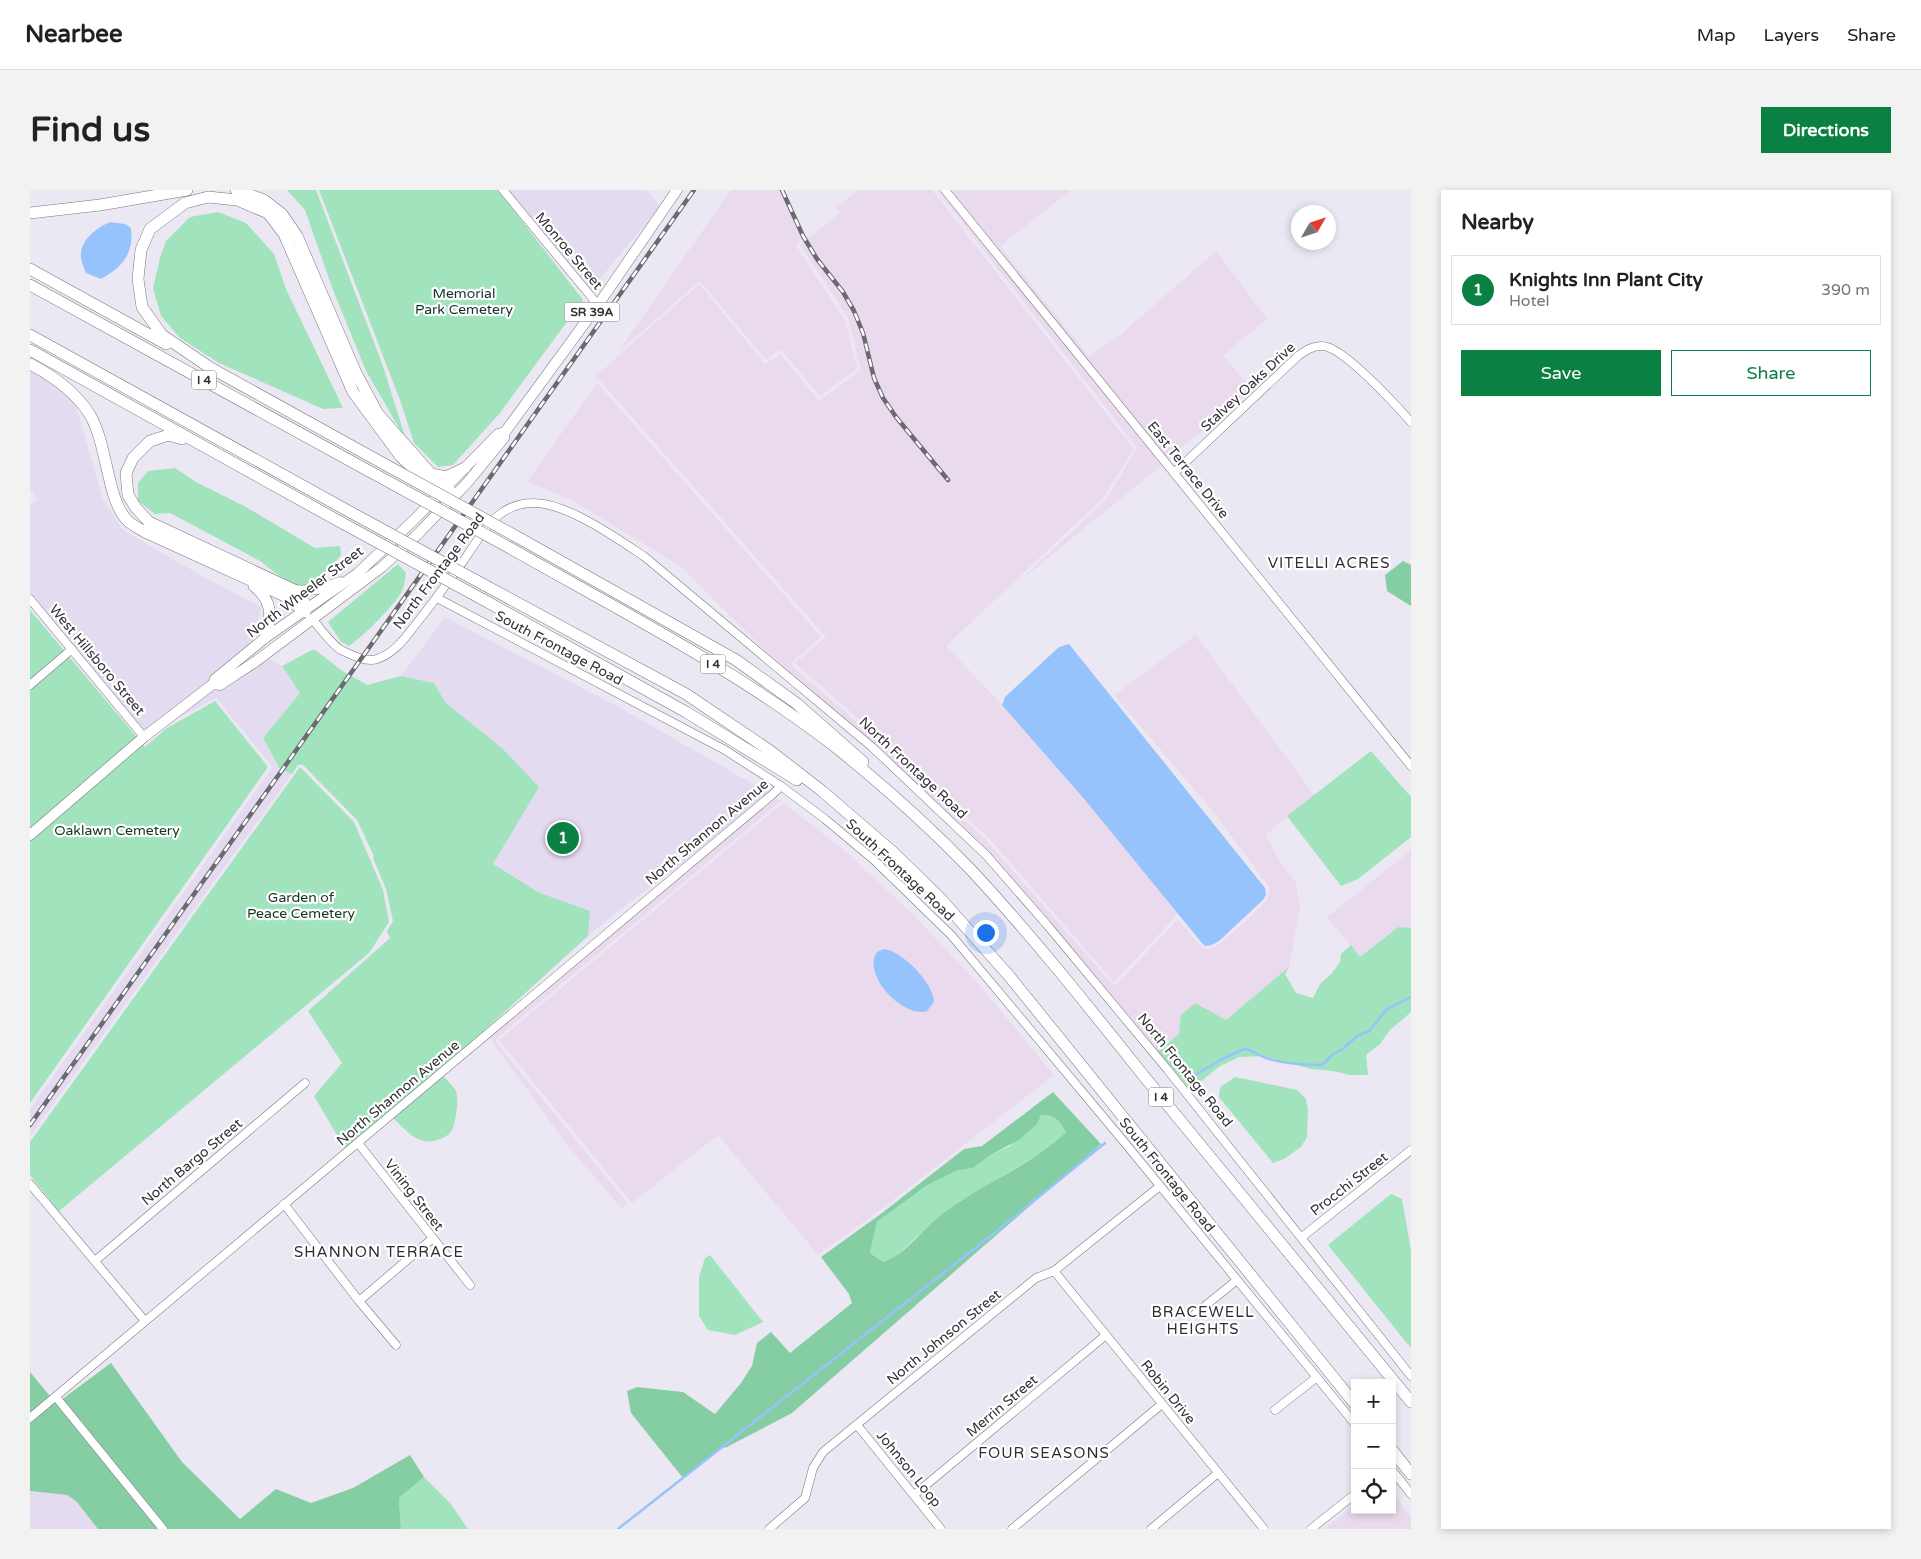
<!DOCTYPE html>
<html lang="en">
<head>
<meta charset="utf-8">
<style>
	:root { --surface:#fff; --page:#f2f2f2; --text:#202124; --muted:#757577; --line:#e0e0e0; --accent:#0b8043 }
	body { margin:0; font-family:"Varela Round",sans-serif; background:var(--page); color:var(--text) }
	.controls { position:absolute; right:15px; bottom:15px; display:grid; overflow:hidden; border-radius:0px; box-shadow:0 2px 8px #0003 }
	.controls button { width:45px; height:45px; display:grid; place-items:center; padding:0; border:0; border-bottom:1px solid var(--line); background:var(--surface); color:var(--text); font:25px sans-serif }
	.compass { position:absolute; left:1261px; top:15px; width:45px; height:45px; border-radius:50%; background:var(--surface); box-shadow:0 2px 8px #0003; rotate:51deg }
	.you { position:absolute; left:955px; top:742px; width:18px; height:18px; margin:-12px; border:4px solid #fff; border-radius:50%; background:#1a73e8; box-shadow:0 0 0 8px #1a73e833 }
	.badge { display:grid; place-items:center; width:32px; height:32px; border-radius:50%; background:var(--accent); color:#fff; font-size:16px; font-weight:700 }
	.pin { position:absolute; translate:-50% -50%; border:2px solid #fff; box-shadow:0 1px 5px #0006 }
	.list { margin:0; padding:0; list-style:none }
	h2 { display:flex; justify-content:space-between; align-items:center; height:65px; margin:0; padding:0 20px; font-size:21px }
	h2 small { font-size:16px; font-weight:400; color:var(--muted) }
	.list li { display:grid; grid-template-columns:32px 1fr auto; gap:15px; align-items:center; box-sizing:border-box; height:70px; margin:0 10px 10px; padding:0 10px; border:1px solid var(--line); border-radius:0px }
	.list b { display:block; font-size:19px; white-space:nowrap }
	.list p { margin:0; font-size:16px; white-space:nowrap; color:var(--muted) }
	.list em { font-size:16px; font-style:normal; color:var(--muted) }
	.actions { display:flex; gap:10px; padding:15px 20px }
	.actions a { flex:1; padding:11px 0; border:1px solid var(--accent); border-radius:0px; text-align:center; font-size:18px; color:var(--accent) }
	.actions .main { background:var(--accent); color:#fff }
	.icon { flex:none; width:28px; height:28px; fill:none; stroke:currentColor; stroke-width:2; stroke-linecap:round; stroke-linejoin:round }
	.map { position:relative; flex:none; width:1381px; height:1339px; overflow:hidden; border-radius:0px }
	header { display:flex; align-items:center; gap:30px; box-sizing:border-box; height:70px; padding:0 25px; background:var(--surface); border-bottom:1px solid var(--line) }
	header strong { font-size:24px }
	nav { display:flex; gap:28px; margin-inline-start:auto; font-size:18px }
	.intro { display:flex; align-items:center; justify-content:space-between; box-sizing:border-box; height:120px; padding:0 30px }
	h1 { margin:0; font-size:35px }
	.button { padding:12px 22px; border-radius:0px; background:var(--accent); color:#fff; font-size:18px; font-weight:700 }
	main { display:flex; gap:30px; padding:0 30px }
	aside { flex:1; background:var(--surface); border-radius:0px; box-shadow:0 2px 8px #0003 }
	.map>svg:first-child { display:block }
	.commercial { fill:#e5dbf0 }
	.industrial { fill:#eadaed }
	.green { fill:#a0e3bc }
	.forest { fill:#85cea4; fill-rule:evenodd }
	.water { fill:#96c3fc }
	.lines { fill:none; stroke-linecap:round; stroke-linejoin:round }
	.stream { stroke:#96c3fc; stroke-width:2.5 }
	.minor-casing { stroke:#79757f; stroke-width:9 }
	.major-casing { stroke:#79757f; stroke-width:11 }
	.highway-casing { stroke:#79757f; stroke-width:12 }
	.minor { stroke:#fff; stroke-width:8 }
	.major { stroke:#fff; stroke-width:10 }
	.highway { stroke:#fff; stroke-width:11 }
	.rail-casing { stroke:#6b6a70; stroke-width:4.5 }
	.rail { stroke:#fff; stroke-width:2.5; stroke-dasharray:8; stroke-linecap:butt }
	.highway-bridge-casing { stroke:#79757f; stroke-width:12; stroke-linecap:butt }
	.highway-bridge { stroke:#fff; stroke-width:11 }
	.labels { text-anchor:middle; dominant-baseline:central; stroke-width:4.5; stroke-linejoin:round; paint-order:stroke }
	.shield { fill:#fff; stroke:#6f6e71; stroke-width:1 }
	.shield-label { font-size:12px; font-weight:bold; fill:#313034 }
	.street-label { font-size:14px; fill:#313034; stroke:#fff }
	.park-label { font-size:14px; fill:#133423; stroke:#fff }
	.neighbourhood-label { font-size:15px; letter-spacing:1px; fill:#2f2c34; stroke:#fff }
</style>
</head>
<body>
<header>
<strong>Nearbee</strong>
<nav><a>Map</a><a>Layers</a><a>Share</a></nav>
</header>
<div class="intro"><h1>Find us</h1><a class="button">Directions</a></div>
<main>
<div class="map">
<svg width="1381" height="1339" viewBox="0 0 1381 1339">
	<rect width="100%" height="100%" fill="#ece8f3"/>
	<path class="commercial" d="M479,0H617L630,16L561,100Z
		M0,178L20,189L45,213L73,309L93,340L174,387L231,417L223,454L179,492L115,541L0,402V315L8,310L0,299Z
		M415,427L585,515L739,603L661,667L590,720L558,746L560,721L508,702L463,674L508,597L473,559L415,512L404,493L371,486Z
		M237,467L252,476L270,503L233,548L248,578L262,584L1,945L0,919L242,578L241,575L186,508L136,535L183,499Z
		M0,1301L37,1305L46,1311L68,1339H0Z"/>
	<path class="industrial" d="M701,0H754L776,47L768,53L767,57L815,130L827,179L790,206L752,161H748L736,170L670,91L588,162Z
		M828,0H902L1104,259L1073,308L916,456L972,515L1055,610L1148,724L1084,792L959,648L871,566L765,473L796,447L566,186L669,94L735,174L750,164L789,211L831,180L818,128L770,55L810,23L806,18Z
		M907,0H910L1132,275L986,394L1076,310L1107,258Z
		M921,0H1041L970,56L1059,166L1090,145L1186,61L1237,129L1193,165L1222,200L1138,269Z
		M567,193L791,447L763,471L762,476L869,569L956,650L1083,795L1087,794L1148,729L1168,754L1175,759L1182,758L1191,753L1227,721L1236,711L1239,705V697L1185,624L1084,505L1166,445L1284,605L1257,626L1236,645L1250,672L1266,693L1270,718L1259,777L1196,830L1151,825L1149,844L1128,861L1021,733L960,663L845,554L736,461L650,376L540,309L497,292Z
		M746,607L751,611L466,849V852L598,1014L592,1019L537,955L459,847Z
		M753,613L809,656L883,724L950,796L1024,885L850,1020L788,1065L688,945L602,1013L469,850Z
		M1381,660V738L1367,737L1330,767L1297,727Z
		M1362,1302L1381,1326V1339H1294L1325,1314V1320H1362Z"/>
	<path class="green" d="M257,0H286L353,176L376,250L336,181L303,100L275,20Z
		M289,0H468L553,110L470,223L423,275L408,277L384,253L370,210Z
		M188,22L216,33L244,64L256,99L313,218L293,219L189,173L150,148L131,126L123,98L130,68L136,51L160,27Z
		M145,278L166,292L216,317L285,358L310,356L311,365L299,380L279,395H265L248,385L230,371L140,323L125,324L108,311V293L118,281Z
		M368,374L376,383C375,388 375,394 373,399C367,413 333,447 319,456L311,452L298,432Z
		M0,420L115,557L137,538L185,511L238,577L0,913Z
		M284,459L311,480L337,495L371,486L404,493L415,512L473,559L509,597L463,674L508,702L560,721L558,746L447,847L315,959L284,906L312,873L278,821L360,748L357,741L363,731L356,699L343,668L344,666L327,630L273,575H268L262,584L249,578L233,548L270,503L252,476Z
		M1341,561L1381,607V647L1328,689L1311,696L1257,626Z
		M270,577L324,632L353,700L359,732L339,763L29,1021L0,985V952Z
		M1368,737L1381,738V822L1360,840L1350,854L1336,865L1338,885H1320L1303,881L1281,879L1234,866L1209,867L1190,876L1160,900L1128,861L1149,844L1151,825L1165,813L1196,830L1259,777L1255,784L1266,803L1283,808L1290,794L1302,783L1310,772L1311,764L1321,755L1330,767Z
		M413,886C417,890 423,896 426,901C429,908 426,932 422,940C418,948 403,953 394,951C382,949 372,936 363,928Z
		M1205,887L1267,900L1276,909L1278,920L1277,947L1271,957L1254,969L1243,973L1189,907L1190,897Z
		M1011,925C1025,925 1029,930 1036,942L1015,961L930,1011L903,1032L864,1068L853,1072L840,1063L847,1032L896,996L926,981L943,978L962,964L980,956Z
		M1361,1004L1372,1009L1381,1061V1157H1380L1298,1055Z
		M680,1065L733,1132L705,1145L678,1140L669,1126V1087L675,1068Z
		M394,1287L420,1313L438,1339H371L369,1308Z"/>
	<path class="forest" d="M1373,371L1381,375V416L1357,401L1355,385Z
		M1023,902L1071,954L762,1223L695,1258L693,1256L653,1288L601,1223L597,1201L607,1197L653,1202L685,1224L711,1193L722,1176L727,1153L741,1142L760,1163L822,1113L819,1104L791,1067L852,1023L934,959L952,956ZM1011,925C1025,925 1029,930 1036,942C997,980 943,996 903,1032C887,1046 874,1065 853,1072L840,1063L847,1032L896,996L926,981L943,978L962,964L989,950L1007,934Z
		M81,1173L152,1272L210,1329L246,1299L281,1313L323,1298L380,1265L394,1287L369,1308L371,1339H68L46,1311L37,1305L0,1301V1233L25,1212L27,1213Z
		M0,1182L20,1206L0,1223Z"/>
	<path class="water" d="M80,32L95,34L101,38C104,63 93,77 71,89L56,83C54,79 52,73 51,68C49,51 66,38 80,32Z
		M1039,454L1235,698L1236,705L1233,710L1189,751L1182,755L1175,756L1171,752L1055,610L972,515L975,507L1029,457Z
		M854,759C872,761 903,792 904,812L897,821C874,829 831,785 847,762Z"/>
	<g class="lines">
		<path class="stream" d="M1157,890L1192,869L1214,859C1222,859 1229,866 1236,868C1254,874 1274,875 1292,875L1302,865L1314,858L1327,846L1339,841L1357,819L1381,807
			M588,1339L968,1040L1075,953"/>
		<g class="minor-casing">
			<path id="minor" d="M473,0L568,115
				M915,0L1381,576
				M1144,283L1268,166C1275,161 1283,155 1293,156C1313,157 1366,215 1381,232
				M407,408L695,560L751,596L795,629L844,670L922,746L1095,953L1325,1234
				M0,409L114,547
				M283,430C291,439 301,454 311,460C321,465 337,473 347,469C365,463 375,448 386,434C403,413 418,392 434,370C443,357 456,335 469,325C479,317 490,313 503,313C536,312 588,349 615,367L842,557L957,666L1018,736L1137,879L1381,1186
				M0,495L42,459
				M328,953L440,1095
				M0,994L115,1131
				M254,1014L329,1111L366,1155
				M1272,1047L1381,960
				M66,1070L275,893
				M1024,1081L1234,1339
				M329,1111L403,1048
				M1165,1124L1207,1090
				M26,1207L133,1339
				M1245,1220L1287,1187
				M0,1228L743,604L751,596
				M827,1235L911,1339
				M1362,1280L1381,1304
				M884,1305L1076,1145
				M739,1339L775,1308L783,1278L793,1262L1006,1088L1024,1081L1130,996
				M982,1339L1132,1214
				M1121,1339L1188,1283
				M1281,1339L1325,1304"/>
		</g>
		<g class="major-casing">
			<path id="major" d="M264,400C279,402 295,398 310,392
				M183,494L190,495L225,472L352,377L388,344L437,293L474,248L475,242L568,115L647,0
				M0,645L114,547L183,494L185,489L235,448L328,383L384,330L468,244L475,242"/>
		</g>
		<g class="highway-casing">
			<path id="highway" d="M206,0L234,10L252,24L267,46L326,183L348,224L401,284L416,287L435,278
				M0,23L70,15L157,0
				M0,79L136,154
				M0,95L348,286
				M0,145L322,323
				M0,160L314,334
				M0,174C23,186 46,202 60,225C77,253 77,308 96,329C101,335 109,338 115,342L255,406L275,422
				M179,177L356,275
				M185,181L132,145L112,117L108,89L111,60L120,39L155,13L178,7L207,10L238,23L254,44L323,202L371,267L408,301
				M152,249L139,245L120,251L103,268L96,283L98,305L106,318L119,332L264,400L276,415L275,420
				M404,287L425,305
				M491,349L706,470L766,513L833,572
				M480,358C591,421 707,480 808,559C855,597 901,638 943,682C1003,747 1058,816 1113,885C1203,994 1292,1103 1381,1212
				M224,396C243,411 242,427 235,448
				M460,398L656,504L739,560L792,601L864,663L910,708L980,787L1325,1214
				M452,409L656,522L767,590
				M1362,1260L1381,1284"/>
		</g>
		<use href="#minor" class="minor"/>
		<use href="#major" class="major"/>
		<use href="#highway" class="highway"/>
		<g class="rail-casing">
			<path id="rail" d="M752,0L773,46L787,69L813,102L824,121L833,143L844,188L853,208L866,227L918,290
				M0,935L664,0"/>
		</g>
		<use href="#rail" class="rail"/>
		<g class="highway-bridge-casing">
			<path id="highway-bridge" d="M356,275L491,349
				M348,286L480,358
				M322,323L460,398
				M314,334L452,409"/>
		</g>
		<use href="#highway-bridge" class="highway-bridge"/>
	</g>
	<g class="labels">
		<g class="shield">
			<rect x="534.5" y="112.5" width="55" height="19" rx="4"/>
			<rect x="161.5" y="180.5" width="25" height="19" rx="4"/>
			<rect x="670.5" y="464.5" width="25" height="19" rx="4"/>
			<rect x="1118.5" y="897.5" width="25" height="19" rx="4"/>
		</g>
		<g class="shield-label">
			<text x="562" y="122">SR 39A</text>
			<text x="174" y="190">I 4</text>
			<text x="683" y="474">I 4</text>
			<text x="1131" y="907">I 4</text>
		</g>
		<g class="street-label">
			<text transform="translate(539 61) rotate(50)">Monroe Street</text>
			<text transform="translate(1218 197) rotate(-43)">Stalvey Oaks Drive</text>
			<text transform="translate(1158 280) rotate(51)">East Terrace Drive</text>
			<text transform="translate(409 381) rotate(-53)">North Frontage Road</text>
			<text transform="translate(275 402) rotate(-37)">North Wheeler Street</text>
			<text transform="translate(529 458) rotate(28)">South Frontage Road</text>
			<text transform="translate(67 470) rotate(50)">West Hillsboro Street</text>
			<text transform="translate(883 578) rotate(43)">North Frontage Road</text>
			<text transform="translate(677 642) rotate(-40)">North Shannon Avenue</text>
			<text transform="translate(870 680) rotate(43)">South Frontage Road</text>
			<text transform="translate(1155 880) rotate(51)">North Frontage Road</text>
			<text transform="translate(368 903) rotate(-40)">North Shannon Avenue</text>
			<text transform="translate(162 972) rotate(-40)">North Bargo Street</text>
			<text transform="translate(1137 985) rotate(51)">South Frontage Road</text>
			<text transform="translate(1319 994) rotate(-38)">Procchi Street</text>
			<text transform="translate(384 1005) rotate(52)">Vining Street</text>
			<text transform="translate(914 1147) rotate(-39)">North Johnson Street</text>
			<text transform="translate(1138 1202) rotate(51)">Robin Drive</text>
			<text transform="translate(972 1216) rotate(-40)">Merrin Street</text>
			<text transform="translate(879 1279) rotate(51)">Johnson Loop</text>
		</g>
		<g class="park-label">
			<text x="434" y="103">Memorial<tspan x="434" dy="16">Park Cemetery</tspan></text>
			<text x="87" y="640">Oaklawn Cemetery</text>
			<text x="271" y="707">Garden of<tspan x="271" dy="16">Peace Cemetery</tspan></text>
		</g>
		<g class="neighbourhood-label">
			<text x="1299" y="373">VITELLI ACRES</text>
			<text x="349" y="1062">SHANNON TERRACE</text>
			<text x="1173" y="1122">BRACEWELL<tspan x="1173" dy="17">HEIGHTS</tspan></text>
			<text x="1014" y="1263">FOUR SEASONS</text>
		</g>
	</g>
</svg>
<div class="controls">
<button>+</button>
<button>−</button>
<button><svg class="icon" aria-label="locate" viewBox="0 0 24 24"><circle cx="12" cy="12" r="6"/><path d="M12 2v4M12 18v4M2 12h4M18 12h4"/></svg></button>
</div>
<svg class="compass" viewBox="-18 -18 36 36"><path d="M0-13l5 13h-10z" fill="#e53935"/><path d="M0 13l5-13h-10z" fill="#757577"/></svg>
<div class="you"></div>
<div class="pin badge" style="left:533px;top:648px">1</div>
</div>
<aside>
<h2>Nearby<small></small></h2>
<ul class="list">
<li><span class="badge">1</span><div><b>Knights Inn Plant City</b><p>Hotel</p></div><em>390 m</em></li>
</ul>
<div class="actions"><a class="main">Save</a><a>Share</a></div>
</aside>
</main>
</body>
</html>
